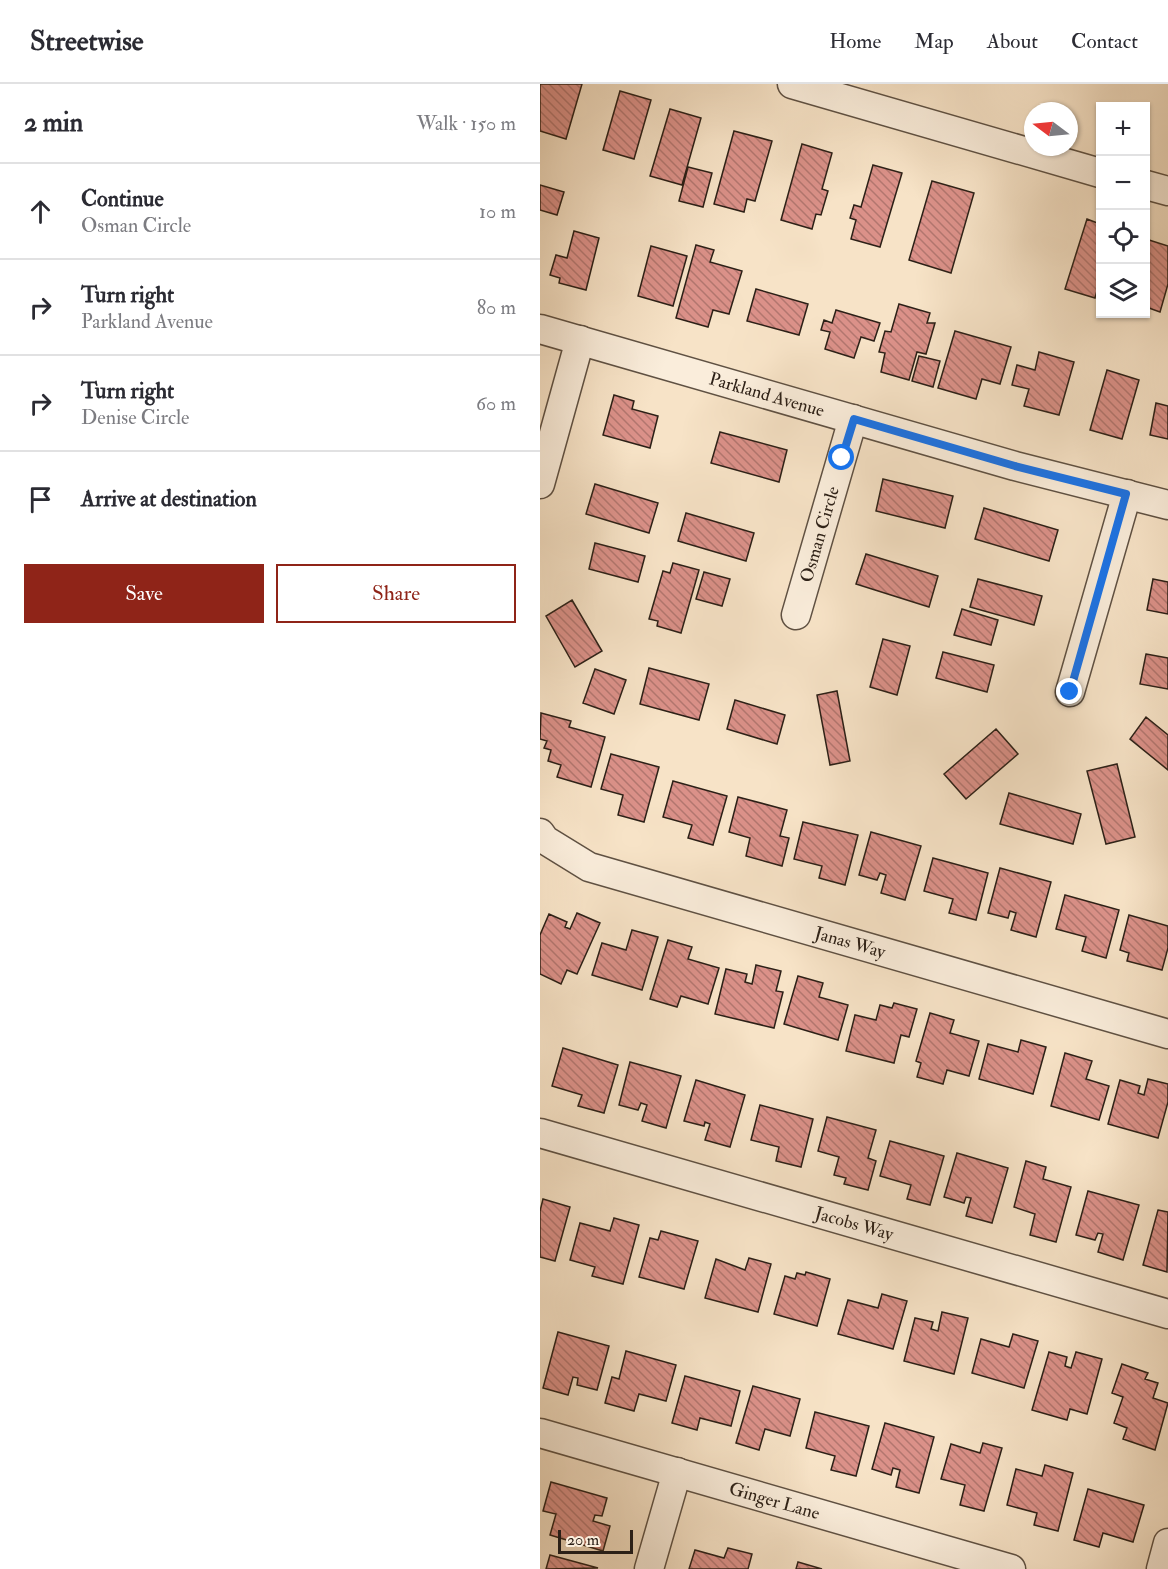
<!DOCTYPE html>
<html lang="en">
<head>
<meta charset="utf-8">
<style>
	:root { --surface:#fff; --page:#f2f2f3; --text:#2b2b33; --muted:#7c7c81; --line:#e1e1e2; --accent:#8f2418 }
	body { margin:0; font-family:"IM FELL Double Pica",serif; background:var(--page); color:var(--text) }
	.controls { position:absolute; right:18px; top:18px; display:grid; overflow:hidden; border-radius:0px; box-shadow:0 2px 4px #0004 }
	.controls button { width:54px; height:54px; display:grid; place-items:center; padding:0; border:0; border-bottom:2px solid var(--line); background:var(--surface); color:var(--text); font:30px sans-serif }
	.compass { position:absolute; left:484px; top:18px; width:54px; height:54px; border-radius:50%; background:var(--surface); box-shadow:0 2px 4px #0004; rotate:286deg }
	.scale { position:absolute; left:18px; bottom:15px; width:75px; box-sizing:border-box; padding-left:6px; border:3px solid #2c2017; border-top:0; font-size:16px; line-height:21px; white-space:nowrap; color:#2c2017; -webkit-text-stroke:4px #faeddb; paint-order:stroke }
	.stop { position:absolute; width:18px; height:18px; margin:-14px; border:4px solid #1a73e8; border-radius:50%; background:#fff }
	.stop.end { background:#1a73e8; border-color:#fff; box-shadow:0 2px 6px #0008 }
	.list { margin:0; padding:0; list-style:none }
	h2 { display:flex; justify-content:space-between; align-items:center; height:78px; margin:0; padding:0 24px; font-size:26px }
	h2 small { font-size:20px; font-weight:400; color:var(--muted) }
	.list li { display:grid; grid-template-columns:39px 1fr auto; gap:18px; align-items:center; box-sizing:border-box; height:96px; padding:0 24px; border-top:2px solid var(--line) }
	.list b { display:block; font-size:22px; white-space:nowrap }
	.list p { margin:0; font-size:20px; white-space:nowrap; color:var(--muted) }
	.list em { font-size:20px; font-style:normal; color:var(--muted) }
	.actions { display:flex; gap:12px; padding:18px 24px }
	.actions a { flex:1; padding:14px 0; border:2px solid var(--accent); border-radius:0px; text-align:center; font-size:21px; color:var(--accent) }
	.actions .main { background:var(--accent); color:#fff }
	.icon { flex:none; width:33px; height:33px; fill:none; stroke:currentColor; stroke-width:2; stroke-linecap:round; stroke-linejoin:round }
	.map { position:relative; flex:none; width:628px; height:1485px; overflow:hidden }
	header { display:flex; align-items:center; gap:36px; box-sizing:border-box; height:84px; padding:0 30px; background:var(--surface); border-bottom:2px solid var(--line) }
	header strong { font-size:28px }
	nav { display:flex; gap:33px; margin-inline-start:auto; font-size:21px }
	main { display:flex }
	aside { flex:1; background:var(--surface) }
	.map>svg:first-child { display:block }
	.building { fill:url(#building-back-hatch); stroke:#2c2017; stroke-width:1.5 }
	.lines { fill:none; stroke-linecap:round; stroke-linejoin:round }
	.minor-casing { stroke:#5f5143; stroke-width:31 }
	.minor { stroke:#faeddb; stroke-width:28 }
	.route { stroke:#1a73e8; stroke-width:8 }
	.labels { text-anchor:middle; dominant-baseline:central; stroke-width:5; stroke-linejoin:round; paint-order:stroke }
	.street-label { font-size:18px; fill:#2c2017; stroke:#faeddb }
</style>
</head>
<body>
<header>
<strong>Streetwise</strong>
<nav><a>Home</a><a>Map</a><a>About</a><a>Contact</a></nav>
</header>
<main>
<aside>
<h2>2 min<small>Walk · 150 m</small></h2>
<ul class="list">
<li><svg class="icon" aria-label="ahead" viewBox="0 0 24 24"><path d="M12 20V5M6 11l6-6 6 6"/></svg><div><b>Continue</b><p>Osman Circle</p></div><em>10 m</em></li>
<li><svg class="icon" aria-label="right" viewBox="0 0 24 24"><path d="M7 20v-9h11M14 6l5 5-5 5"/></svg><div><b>Turn right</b><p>Parkland Avenue</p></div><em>80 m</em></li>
<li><svg class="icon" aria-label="right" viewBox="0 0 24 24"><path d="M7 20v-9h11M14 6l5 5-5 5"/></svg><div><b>Turn right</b><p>Denise Circle</p></div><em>60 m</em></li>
<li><svg class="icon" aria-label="arrive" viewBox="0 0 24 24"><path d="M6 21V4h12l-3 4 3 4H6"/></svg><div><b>Arrive at destination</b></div></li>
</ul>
<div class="actions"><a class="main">Save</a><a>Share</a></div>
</aside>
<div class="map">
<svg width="628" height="1485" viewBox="0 0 628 1485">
	<defs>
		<pattern id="building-back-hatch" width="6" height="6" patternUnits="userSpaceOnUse" patternTransform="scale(1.5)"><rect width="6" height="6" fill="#db9189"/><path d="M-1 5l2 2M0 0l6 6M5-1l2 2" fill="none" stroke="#b2766f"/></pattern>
	</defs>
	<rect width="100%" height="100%" fill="#f7e3c7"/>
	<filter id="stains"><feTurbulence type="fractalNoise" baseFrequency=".00333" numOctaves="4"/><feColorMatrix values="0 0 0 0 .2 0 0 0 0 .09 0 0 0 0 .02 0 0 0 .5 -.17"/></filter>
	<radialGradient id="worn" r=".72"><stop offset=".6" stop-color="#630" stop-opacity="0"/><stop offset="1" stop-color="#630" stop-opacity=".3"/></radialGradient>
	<path class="building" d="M0,0H42L26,55L0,47Z
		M80,7L111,16L94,75L63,66Z
		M130,25L161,34L142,101L110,92Z
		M194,47L232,57L215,117L207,115L204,128L174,120Z
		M262,60L292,69L282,105L288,107L281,131L276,130L272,145L241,136Z
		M333,81L362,89L340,163L311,155L316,136L310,134L314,121L321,123Z
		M148,83L172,89L163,123L139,117Z
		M392,97L434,109L411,189L369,176Z
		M0,101L24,108L17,131L0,126Z
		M547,135L560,140V196L555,214L525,205Z
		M34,147L59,154L46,206L19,199L20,194L10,191L16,171L27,174Z
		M609,156L628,162V200L620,228L606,223V169Z
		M156,161L174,166L170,178L202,187L189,230L173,226L168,243L136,234Z
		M111,162L147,172L133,222L98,212Z
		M216,205L268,220L259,251L207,237Z
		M359,220L390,229L387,239H395L386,270L377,268L369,296L341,288L345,269L339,268L345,247L351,248Z
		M296,226L340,239L334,257L321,253L314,274L285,265L290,248L281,246L284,236L292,239Z
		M415,247L471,263L460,300L442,295L436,315L398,304Z
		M499,268L534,278L519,331L484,322L489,305L472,301L477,281L495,286Z
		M379,272L400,277L393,303L372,297Z
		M567,286L599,296L582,355L550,346Z
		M74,311L94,317L92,325L118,332L110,364L63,351Z
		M616,319L628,322V355L610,351Z
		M180,348L247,366L239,398L171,379Z
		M343,395L413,412L405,444L336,427Z
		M55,400L118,419L109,449L46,430Z
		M444,424L518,446L509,477L435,455Z
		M146,429L214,449L206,477L138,457Z
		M55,459L105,472L98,498L49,485Z
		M326,470L398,492L389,523L316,500Z
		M133,479L159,486L141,549L117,542L118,537L109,535L123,487L130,489Z
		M164,488L190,495L182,522L156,515Z
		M438,495L502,512L494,541L430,523Z
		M613,495L628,498V530L607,526Z
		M32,516L62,567L35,583L6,532Z
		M422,525L458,536L451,561L414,551Z
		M343,555L370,562L357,611L330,603Z
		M403,568L454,581L447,608L396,594Z
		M606,570L628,574V605L600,600Z
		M109,584L169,600L159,636L100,620Z
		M55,585L86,596L74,630L43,619Z
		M297,607L310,677L290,681L277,611Z
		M195,616L245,631L237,660L187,645Z
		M1,629L31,637L29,643L65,653L51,703L17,693L21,681L8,677L11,666L4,664L7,657L0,655Z
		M606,633L628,651V686L590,655Z
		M456,645L478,670L426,715L404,690Z
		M71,670L119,683L104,738L78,731L83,711L61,705Z
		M577,680L595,753L566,760L547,687Z
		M133,697L187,712L173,761L148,754L152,741L123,733Z
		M469,709L541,730L533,760L460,740Z
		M198,713L247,726L240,752L249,754L242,782L206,772L210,754L189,748Z
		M263,738L318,751L305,801L279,794L282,782L254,775Z
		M331,748L381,762L365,816L341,809L346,791L340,789L337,796L319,791Z
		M393,774L448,789L436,836L409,829L413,815L384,807Z
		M460,784L511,798L496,853L471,846L476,829L470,827L468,834L448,829Z
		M525,811L579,826L566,874L542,867L546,853L516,845Z
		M37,829L60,839L37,890L27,886L21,900L0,890V851L9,830L27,838L25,843L30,845Z
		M589,831L628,842V864L622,886L587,877L589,869L580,866Z
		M92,846L118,853L102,906L52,891L62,859L86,866Z
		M128,856L152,863L148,875L179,884L168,920L141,912L137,923L110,915Z
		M216,881L241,887L236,907L243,908L234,944L175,930L186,885L207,890L205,898L212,900Z
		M258,892L283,899L279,913L308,921L298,956L244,940Z
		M354,919L377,925L369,953L361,951L354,979L306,967L315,931L336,936L340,921L352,924Z
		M390,929L414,936L410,949L439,957L429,992L407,986L403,1000L377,993L381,979L376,977Z
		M481,956L506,963L493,1010L439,995L448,960L478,968Z
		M23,964L78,981L64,1029L38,1022L42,1011L12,1002Z
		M525,969L552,977L546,995L569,1002L559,1036L511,1022Z
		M90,978L141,992L126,1044L102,1037L107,1021L101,1019L98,1026L79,1021Z
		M608,995L628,1000V1018L618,1054L568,1040L580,996L600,1002L598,1009L604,1011Z
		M156,996L205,1011L190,1063L165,1056L170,1040L165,1038L164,1042L144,1037Z
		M220,1021L273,1035L261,1083L236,1077L239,1063L211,1056Z
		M287,1033L336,1046L328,1074L336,1077L328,1106L304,1100L306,1094L294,1091L299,1073L278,1067Z
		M350,1057L404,1072L390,1121L367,1115L371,1101L340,1092Z
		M417,1069L468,1084L452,1139L426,1132L431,1114L426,1113L424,1119L404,1113Z
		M486,1077L506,1083L503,1095L531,1103L516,1158L490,1151L495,1130L474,1123Z
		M548,1107L599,1121L583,1176L558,1168L563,1150L558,1149L555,1156L536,1151Z
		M3,1115L30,1123L15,1177L0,1173V1127Z
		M618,1126L628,1128L627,1188L603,1181Z
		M74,1134L99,1141L83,1200L52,1192L55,1183L30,1176L40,1139L70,1147Z
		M121,1147L158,1157L144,1205L99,1193L110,1154L118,1156Z
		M209,1174L231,1180L218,1228L165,1214L176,1175L205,1186Z
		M266,1188L290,1195L277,1242L234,1230L245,1192L255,1195L257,1189L265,1191Z
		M342,1210L367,1217L353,1265L298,1250L308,1216L338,1224Z
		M402,1228L428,1234L414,1290L364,1277L375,1234L393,1238L391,1245L398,1247Z
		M18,1248L69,1262L57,1306L37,1301L38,1294L33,1293L28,1311L3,1304Z
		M473,1250L498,1257L484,1304L432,1289L441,1255L469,1263Z
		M86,1267L136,1281L126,1317L99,1310L94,1327L65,1319L72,1293L79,1295Z
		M509,1268L527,1273L525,1282L531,1284L536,1268L562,1275L547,1330L530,1325L527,1336L492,1326Z
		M582,1280L608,1289L605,1295L618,1299L613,1314L628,1319L615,1366L583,1355L587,1344L574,1339L583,1313L572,1309Z
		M145,1292L200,1307L191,1342L160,1334L157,1346L132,1339Z
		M213,1302L260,1315L250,1352L225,1345L219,1366L196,1359Z
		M275,1328L329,1342L316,1392L291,1386L295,1372L266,1364Z
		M345,1339L394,1353L379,1409L356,1403L360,1386L353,1384L351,1391L332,1385Z
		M443,1359L462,1364L444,1427L420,1421L425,1401L401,1395L411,1360L440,1369Z
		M505,1381L533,1389L518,1447L494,1441L497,1429L467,1421L476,1385L502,1392Z
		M11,1398L67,1414L62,1432L55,1431L53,1437L70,1442L63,1467L10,1451L16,1430L3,1427Z
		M548,1405L604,1421L593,1458L563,1449L559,1463L534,1456Z
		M188,1464L212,1470L208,1485H149L155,1466L184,1474Z
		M10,1471L58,1484L6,1485Z
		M258,1478L282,1485H256Z"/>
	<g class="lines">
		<g class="minor-casing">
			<g id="minor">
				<path d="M252,0L560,89"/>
				<path d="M606,101L628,107"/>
				<path id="s1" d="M0,245L475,382L628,421"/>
				<path d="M0,400L40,256"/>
				<path id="s2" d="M256,531L313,335"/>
				<path d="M530,608L587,410"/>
				<path id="s3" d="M0,749L5,756L49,783L628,950"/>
				<path id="s4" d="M0,1049L628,1230"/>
				<path id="s5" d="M0,1349L471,1485"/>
				<path d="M109,1485L137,1388"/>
				<path d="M621,1485L628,1459"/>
			</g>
		</g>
		<use href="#minor" class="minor"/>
	</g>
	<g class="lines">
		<path class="route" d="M302,374L314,335L475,382L586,410L530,608"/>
	</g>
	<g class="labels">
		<g class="street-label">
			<text stroke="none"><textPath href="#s1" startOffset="236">Parkland Avenue</textPath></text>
			<text stroke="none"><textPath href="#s2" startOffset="84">Osman Circle</textPath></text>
			<text stroke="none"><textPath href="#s3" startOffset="332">Janas Way</textPath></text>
			<text stroke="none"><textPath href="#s4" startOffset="327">Jacobs Way</textPath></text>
			<text stroke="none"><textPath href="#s5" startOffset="244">Ginger Lane</textPath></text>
		</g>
	</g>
	<rect width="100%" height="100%" filter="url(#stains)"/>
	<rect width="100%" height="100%" fill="url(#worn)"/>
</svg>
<div class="controls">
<button>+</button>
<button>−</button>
<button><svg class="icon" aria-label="locate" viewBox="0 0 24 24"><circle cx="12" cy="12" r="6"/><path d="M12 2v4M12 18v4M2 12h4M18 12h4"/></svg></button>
<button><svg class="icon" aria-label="layers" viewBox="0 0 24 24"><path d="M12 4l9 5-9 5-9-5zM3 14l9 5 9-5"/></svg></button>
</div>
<svg class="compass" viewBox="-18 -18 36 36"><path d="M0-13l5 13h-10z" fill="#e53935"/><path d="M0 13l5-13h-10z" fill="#7c7c81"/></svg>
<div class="scale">20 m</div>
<div class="stop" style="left:302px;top:374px"></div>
<div class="stop end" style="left:530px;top:608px"></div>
</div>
</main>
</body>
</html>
